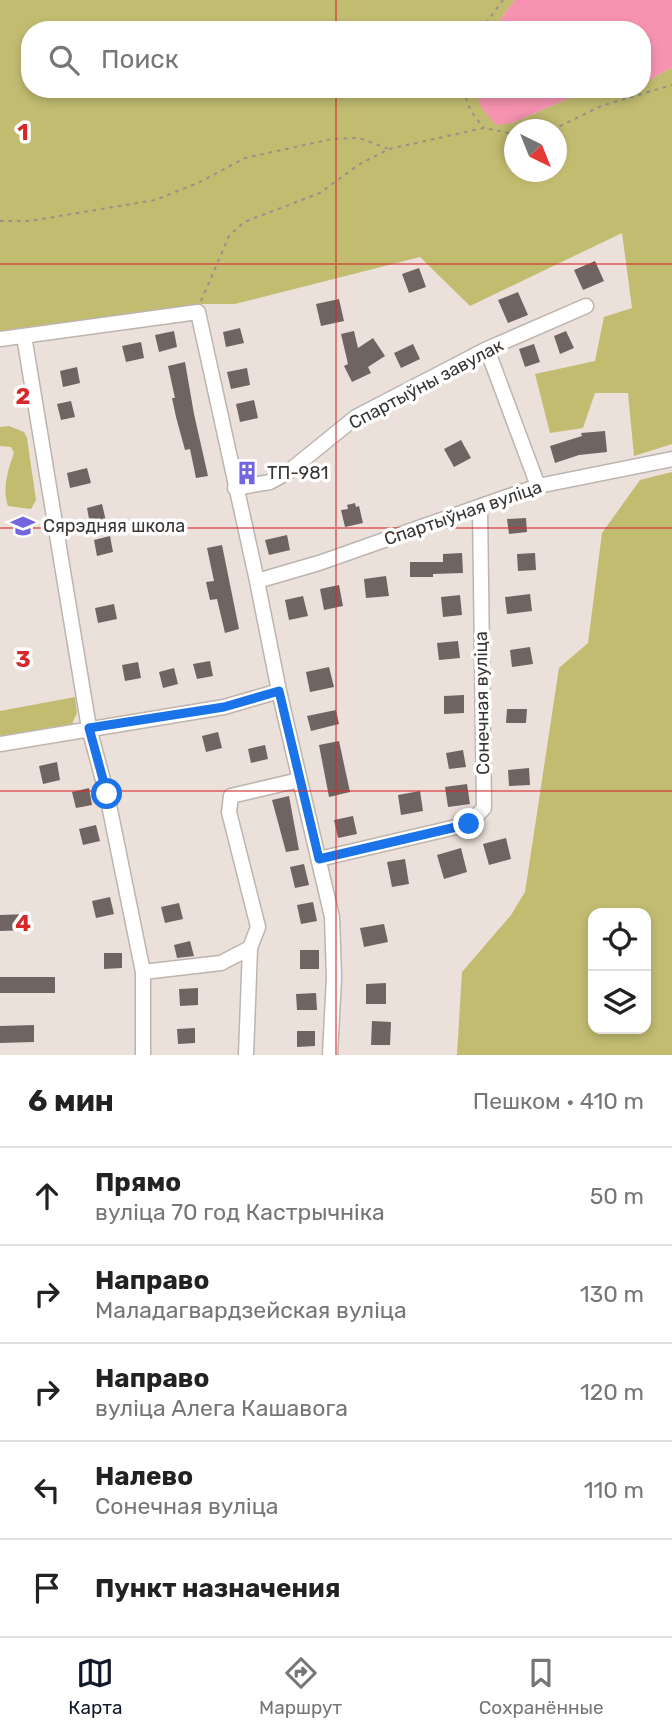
<!DOCTYPE html>
<html lang="ru">
<head>
<meta charset="utf-8">
<style>
	:root { --surface:#fff; --page:#f6f6f6; --text:#222; --muted:#767676; --line:#e0e0e0; --accent:#111827 }
	body { margin:0; font-family:Rubik,sans-serif; background:var(--page); color:var(--text) }
	.controls { position:absolute; right:21px; bottom:21px; display:grid; overflow:hidden; border-radius:14px; box-shadow:0 4px 10px #0003 }
	.controls button { width:63px; height:63px; display:grid; place-items:center; padding:0; border:0; border-bottom:2px solid var(--line); background:var(--surface); color:var(--text); font:35px sans-serif }
	.compass { position:absolute; left:504px; top:119px; width:63px; height:63px; border-radius:50%; background:var(--surface); box-shadow:0 4px 10px #0003; rotate:137deg }
	.stop { position:absolute; width:21px; height:21px; margin:-16px; border:5px solid #1a73e8; border-radius:50%; background:#fff }
	.stop.end { background:#1a73e8; border-color:#fff; box-shadow:0 2px 7px #0008 }
	.list { margin:0; padding:0; list-style:none }
	h2 { display:flex; justify-content:space-between; align-items:center; height:91px; margin:0; padding:0 28px; font-size:30px }
	h2 small { font-size:23px; font-weight:400; color:var(--muted) }
	.list li { display:grid; grid-template-columns:46px 1fr auto; gap:21px; align-items:center; box-sizing:border-box; height:98px; padding:0 28px; border-top:2px solid var(--line) }
	.list b { display:block; font-size:26px; white-space:nowrap }
	.list p { margin:0; font-size:23px; white-space:nowrap; color:var(--muted) }
	.list em { font-size:23px; font-style:normal; color:var(--muted) }
	.icon { flex:none; width:38px; height:38px; fill:none; stroke:currentColor; stroke-width:2; stroke-linecap:round; stroke-linejoin:round }
	.map { position:relative; flex:none; width:672px; height:1055px; overflow:hidden }
	.search { position:absolute; background:var(--surface); box-shadow:0 4px 10px #0003; left:21px; right:21px; top:21px; height:77px; display:flex; align-items:center; gap:18px; box-sizing:border-box; padding:0 24px; border-radius:28px; color:var(--muted); font-size:26px }
	.sheet { height:581px; background:var(--surface) }
	nav { display:flex; justify-content:space-around; align-items:center; box-sizing:border-box; height:98px; border-top:2px solid var(--line); background:var(--surface); font-size:19px; color:var(--muted) }
	nav a { display:grid; justify-items:center; gap:4px }
	nav .on { color:var(--accent) }
	.map>svg:first-child { display:block }
	.green { fill:#c2bc71; fill-rule:evenodd }
	.water { fill:#f793b1 }
	.building { fill:#6f6462 }
	.lines { fill:none; stroke-linecap:round; stroke-linejoin:round }
	.minor-casing { stroke:#beb4ae; stroke-width:17 }
	.path { stroke:#98908c; stroke-width:2; stroke-dasharray:3.5 5; stroke-linecap:butt }
	.minor { stroke:#fff; stroke-width:14 }
	.route { stroke:#1a73e8; stroke-width:9 }
	.grid { fill:none; stroke:#d62828; stroke-width:2; stroke-opacity:0.55 }
	.labels { text-anchor:middle; dominant-baseline:central; stroke-width:7; stroke-linejoin:round; paint-order:stroke }
	.street-label { font-size:18px; fill:#393533; stroke:#fff }
	.poi-label { font-size:18px; fill:#393533; stroke:#fff; text-anchor:start }
	.grid-label { font-size:23px; text-anchor:middle; font-weight:bold; fill:#d62828; stroke:#fff; stroke-width:7; stroke-linejoin:round; paint-order:stroke }
</style>
</head>
<body>
<div class="map">
<svg width="672" height="1055" viewBox="0 0 672 1055">
	<rect width="100%" height="100%" fill="#ebe0da"/>
	<path class="green" d="M0,0H515L493,30H30V89H478L480,104L512,123L590,89H642V80H650L672,67V444L634,456L628,393H595L583,428L550,433L535,374L595,361L604,317L632,308L622,233L470,306L420,257L235,304H202L0,331ZM514,130H556V172H514Z
		M9,426L24,432L27,438L36,500L31,509L8,506C2,489 8,469 14,453L11,447L0,446V427Z
		M672,472V1055H457L462,972L511,915L525,892L559,668L588,643L602,533L640,480ZM593,913H646V1029H593Z
		M75,697L77,713L72,724L0,736V711Z"/>
	<path class="water" d="M515,0H672V67L650,80H642V30H493Z
		M478,89H590L512,123L496,125L479,104Z"/>
	<path class="building" d="M595,261L604,281L583,290L574,270Z
		M419,268L426,287L409,293L402,274Z
		M518,292L528,315L508,323L498,300Z
		M339,299L344,321L321,326L316,304Z
		M240,328L244,343L226,347L223,332Z
		M174,331L177,347L159,352L155,335Z
		M354,331L358,348L373,338L385,356L368,367L371,373L352,382L344,366L348,364L341,334Z
		M566,331L574,348L560,354L554,336Z
		M141,342L144,358L126,362L122,346Z
		M413,344L420,359L401,368L394,353Z
		M534,344L540,362L525,367L519,349Z
		M185,362L194,414L208,476L196,478L190,449L185,450L176,417L172,398H175L168,366Z
		M77,367L80,383L63,387L60,371Z
		M247,368L250,385L231,389L227,372Z
		M254,400L258,418L240,422L236,404Z
		M71,401L75,417L61,420L57,404Z
		M605,431L607,452L579,455L555,463L550,446L582,436L581,433Z
		M461,440L471,458L454,467L444,449Z
		M87,468L91,483L70,488L67,473Z
		M355,503L356,507L359,506L363,523L345,527L341,510L348,509L347,505Z
		M102,504L106,521L90,524L87,508Z
		M526,518L527,532L509,534L507,519Z
		M287,535L290,550L269,555L265,540Z
		M110,536L113,552L97,556L94,540Z
		M222,545L239,629L225,633L217,599L210,600L206,582L214,581L207,548Z
		M462,553L463,573L433,574V577H410V562H443V554Z
		M535,553L536,570L518,571L517,554Z
		M386,576L389,596L366,598L364,579Z
		M339,585L343,606L324,610L320,589Z
		M530,594L532,611L507,614L505,597Z
		M460,595L462,615L443,617L441,597Z
		M303,596L308,616L289,620L285,600Z
		M114,604L117,619L98,623L95,608Z
		M458,641L460,658L439,660L437,643Z
		M530,647L533,664L512,667L510,650Z
		M210,661L213,676L197,679L193,664Z
		M138,662L141,678L125,681L122,665Z
		M329,667L334,687L310,692L306,672Z
		M174,668L178,684L163,688L159,672Z
		M464,695V713L444,714V696Z
		M507,709H527L526,723H506Z
		M336,710L339,724L311,731L307,716Z
		M218,732L222,748L206,752L202,736Z
		M339,741L350,792L329,797L319,745Z
		M265,745L268,759L251,763L248,749Z
		M463,750L466,767L449,769L446,753Z
		M57,762L60,780L43,784L39,766Z
		M529,768L530,785L509,786L508,770Z
		M467,784L470,804L448,807L445,787Z
		M89,788L92,805L76,808L72,792Z
		M420,791L423,811L401,815L398,795Z
		M289,796L299,850L286,852L272,800Z
		M353,816L357,834L338,838L334,820Z
		M96,825L100,841L83,845L79,829Z
		M506,838L511,859L489,865L483,844Z
		M461,848L467,872L444,879L437,855Z
		M405,859L409,884L392,887L387,862Z
		M304,864L309,885L295,888L290,867Z
		M110,897L114,914L96,918L92,901Z
		M313,902L317,921L301,924L297,905Z
		M179,903L183,919L165,923L161,907Z
		M29,914L30,930L0,931V915Z
		M384,924L388,942L364,947L360,928Z
		M190,941L194,956L177,958L174,945Z
		M300,950H319V969H300Z
		M104,953H122V968L104,969Z
		M0,977H55V993H0Z
		M386,983V1004H366V984Z
		M198,988V1005L180,1006L179,989Z
		M316,993L317,1010H297L296,994Z
		M372,1021L391,1022L390,1045H371Z
		M34,1025V1042L0,1043V1026Z
		M195,1028V1043L178,1044L177,1029Z
		M297,1031H315V1046L297,1047Z"/>
	<g class="lines">
		<g class="minor-casing">
			<path id="minor" d="M24,336L89,728L107,795L143,972V1055
				M0,339L198,312L257,581L279,691L332,917L334,977L330,1055
				M487,349L538,486
				M235,488L270,482L288,472L356,417L487,349L586,306
				M257,581L319,563L538,486L672,459
				M0,744L224,707L279,691
				M319,859L469,824L484,808L480,507
				M143,972L221,963L250,948L258,927L229,812L231,796L299,780
				M246,1055L250,948"/>
		</g>
		<path class="path" d="M481,30L503,0
			M465,89C465,105 474,116 484,128
			M552,130L601,106L672,85
			M0,221H30L155,200L198,183L245,158L332,139L359,138L389,149
			M201,301L229,236L244,222L320,193L358,165L389,149L484,128L514,134"/>
		<use href="#minor" class="minor"/>
	</g>
	<g class="lines">
		<path class="route" d="M107,794L89,728L224,707L279,691L319,859L469,824"/>
	</g>
	<path class="grid" d="M336,0V30M336,89V1055M0,264H672M0,528H672M0,791H672"/>
	<defs>
		<g id="building-bare" transform="scale(1.89)"><path d="M-4-6H4V6H1V3H-1V6H-4ZM-2.5-4.3h1.7v1.8h-1.7ZM.8-4.3h1.7v1.8H.8ZM-2.5-1h1.7V.8h-1.7ZM.8-1h1.7V.8H.8Z" fill="#7365df" stroke="#fff" stroke-width="2.5" paint-order="stroke"/></g>
		<g id="school-bare" transform="scale(1.89)"><path d="M0-5L7-2L0 1L-7-2ZM-4 1L0 2.5L4 1V4Q0 6-4 4Z" fill="#7365df" stroke="#fff" stroke-width="2.5" paint-order="stroke"/></g>
	</defs>
	<g fill-rule="evenodd">
		<use href="#building-bare" x="247" y="473"/>
		<use href="#school-bare" x="23" y="526"/>
	</g>
	<g class="labels">
		<g class="street-label">
			<text transform="translate(426 384) rotate(-28)">Спартыўны завулак</text>
			<text transform="translate(463 513) rotate(-19)">Спартыўная вуліца</text>
			<text transform="translate(482 703) rotate(-91)">Сонечная вуліца</text>
		</g>
		<g class="poi-label">
			<text x="267" y="473">ТП-981</text>
			<text x="43" y="526">Сярэдняя школа</text>
		</g>
	</g>
	<g class="grid-label">
		<text x="23" y="140">1</text>
		<text x="23" y="404">2</text>
		<text x="23" y="667">3</text>
		<text x="23" y="931">4</text>
	</g>
</svg>
<div class="controls">
<button><svg class="icon" aria-label="locate" viewBox="0 0 24 24"><circle cx="12" cy="12" r="6"/><path d="M12 2v4M12 18v4M2 12h4M18 12h4"/></svg></button>
<button><svg class="icon" aria-label="layers" viewBox="0 0 24 24"><path d="M12 4l9 5-9 5-9-5zM3 14l9 5 9-5"/></svg></button>
</div>
<svg class="compass" viewBox="-18 -18 36 36"><path d="M0-13l5 13h-10z" fill="#e53935"/><path d="M0 13l5-13h-10z" fill="#767676"/></svg>
<div class="stop" style="left:107px;top:794px"></div>
<div class="stop end" style="left:469px;top:824px"></div>
<div class="search"><svg class="icon" aria-label="search" viewBox="0 0 24 24"><circle cx="10" cy="10" r="6"/><path d="M15 15l6 6"/></svg>Поиск</div>
</div>
<section class="sheet">
<h2>6 мин<small>Пешком · 410 m</small></h2>
<ul class="list">
<li><svg class="icon" aria-label="ahead" viewBox="0 0 24 24"><path d="M12 20V5M6 11l6-6 6 6"/></svg><div><b>Прямо</b><p>вуліца 70 год Кастрычніка</p></div><em>50 m</em></li>
<li><svg class="icon" aria-label="right" viewBox="0 0 24 24"><path d="M7 20v-9h11M14 6l5 5-5 5"/></svg><div><b>Направо</b><p>Маладагвардзейская вуліца</p></div><em>130 m</em></li>
<li><svg class="icon" aria-label="right" viewBox="0 0 24 24"><path d="M7 20v-9h11M14 6l5 5-5 5"/></svg><div><b>Направо</b><p>вуліца Алега Кашавога</p></div><em>120 m</em></li>
<li><svg class="icon" aria-label="left" viewBox="0 0 24 24"><path d="M17 20v-9H6M10 6l-5 5 5 5"/></svg><div><b>Налево</b><p>Сонечная вуліца</p></div><em>110 m</em></li>
<li><svg class="icon" aria-label="arrive" viewBox="0 0 24 24"><path d="M6 21V4h12l-3 4 3 4H6"/></svg><div><b>Пункт назначения</b></div></li>
</ul>
</section>
<nav>
<a class="on"><svg class="icon" aria-label="map" viewBox="0 0 24 24"><path d="M3 6l6-2 6 2 6-2v14l-6 2-6-2-6 2zM9 4v14M15 6v14"/></svg>Карта</a>
<a><svg class="icon" aria-label="directions" viewBox="0 0 24 24"><path d="M12 3l9 9-9 9-9-9zM9 14v-3h6M13 9l2 2-2 2"/></svg>Маршрут</a>
<a><svg class="icon" aria-label="saved" viewBox="0 0 24 24"><path d="M7 4h10v16l-5-4-5 4z"/></svg>Сохранённые</a>
</nav>
</body>
</html>
